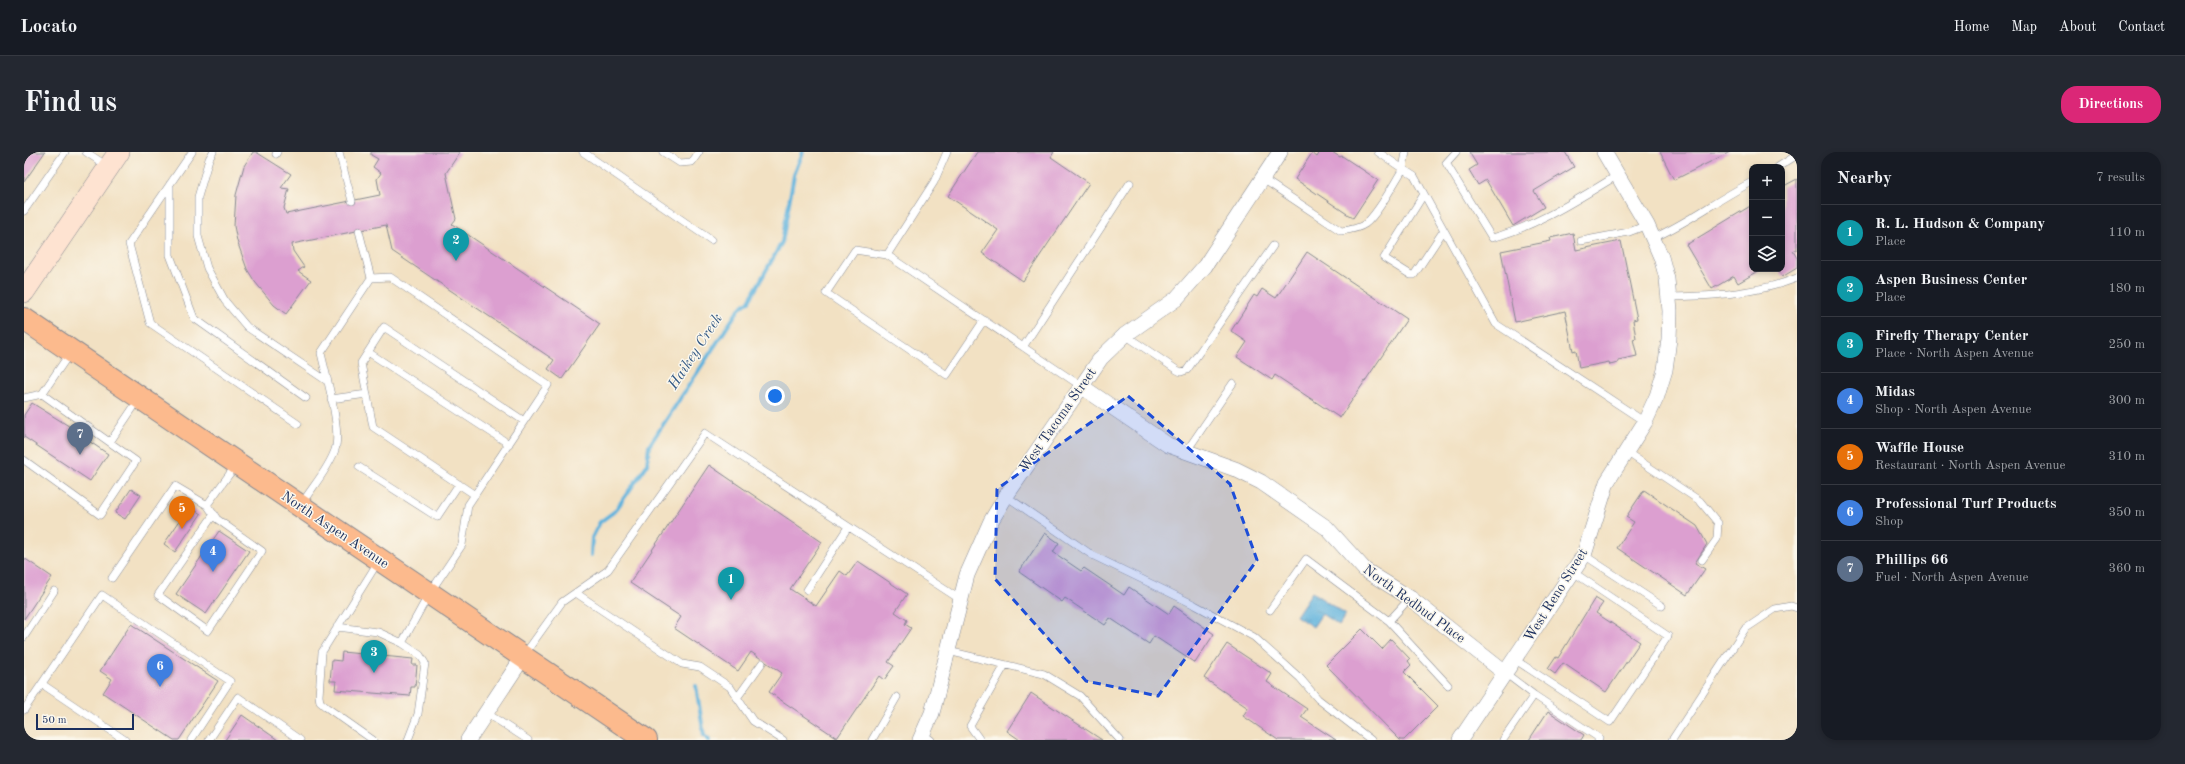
<!DOCTYPE html>
<html lang="en">
<head>
<meta charset="utf-8">
<style>
	:root { --surface:#171b24; --page:#242831; --text:#f1f3f6; --muted:#9ea1a6; --line:#363941; --accent:#db2777 }
	body { margin:0; font-family:"Old Standard TT",serif; background:var(--page); color:var(--text) }
	.controls { position:absolute; right:12px; top:12px; display:grid; overflow:hidden; border-radius:8px; box-shadow:0 2px 6px #0003 }
	.controls button { width:36px; height:36px; display:grid; place-items:center; padding:0; border:0; border-bottom:1px solid var(--line); background:var(--surface); color:var(--text); font:20px sans-serif }
	.scale { position:absolute; left:12px; bottom:10px; width:98px; box-sizing:border-box; padding-left:4px; border:2px solid #1b2f5e; border-top:0; font-size:11px; line-height:14px; white-space:nowrap; color:#1b2f5e; -webkit-text-stroke:3px #fbf7ec; paint-order:stroke }
	.you { position:absolute; left:751px; top:244px; width:14px; height:14px; margin:-10px; border:3px solid #fff; border-radius:50%; background:#1a73e8; box-shadow:0 0 0 6px #1a73e833 }
	.badge { display:grid; place-items:center; width:26px; height:26px; border-radius:50%; background:var(--accent); color:#fff; font-size:13px; font-weight:700 }
	.pin { position:absolute; translate:-50% -33px; filter:drop-shadow(0 1px 2px #0008) }
	.pin::after { content:''; position:absolute; top:21px; width:14px; height:12px; background:inherit; clip-path:polygon(0 0,100% 0,50% 100%) }
	.list { margin:0; padding:0; list-style:none }
	h2 { display:flex; justify-content:space-between; align-items:center; height:52px; margin:0; padding:0 16px; font-size:17px }
	h2 small { font-size:13px; font-weight:400; color:var(--muted) }
	.list li { display:grid; grid-template-columns:26px 1fr auto; gap:12px; align-items:center; box-sizing:border-box; height:56px; padding:0 16px; border-top:1px solid var(--line) }
	.list b { display:block; font-size:15px; white-space:nowrap }
	.list p { margin:0; font-size:13px; white-space:nowrap; color:var(--muted) }
	.list em { font-size:13px; font-style:normal; color:var(--muted) }
	.icon { flex:none; width:22px; height:22px; fill:none; stroke:currentColor; stroke-width:2; stroke-linecap:round; stroke-linejoin:round }
	.map { position:relative; flex:none; width:1773px; height:588px; overflow:hidden; border-radius:16px }
	header { display:flex; align-items:center; gap:24px; box-sizing:border-box; height:56px; padding:0 20px; background:var(--surface); border-bottom:1px solid var(--line) }
	header strong { font-size:19px }
	nav { display:flex; gap:22px; margin-inline-start:auto; font-size:14px }
	.intro { display:flex; align-items:center; justify-content:space-between; box-sizing:border-box; height:96px; padding:0 24px }
	h1 { margin:0; font-size:28px }
	.button { padding:10px 18px; border-radius:16px; background:var(--accent); color:#fff; font-size:14px; font-weight:700 }
	main { display:flex; gap:24px; padding:0 24px }
	aside { flex:1; background:var(--surface); border-radius:16px; box-shadow:0 2px 6px #0003 }
	.map>svg:first-child { display:block }
	.water { fill:url(#water-ripples); stroke:#3e719e }
	.lines { fill:none; stroke-linecap:round; stroke-linejoin:round }
	.stream { stroke:#61b3dd; stroke-width:4 }
	.building { fill:#dc9fd0 }
	.lane-casing { stroke:#868890; stroke-width:8 }
	.street-casing { stroke:#868890; stroke-width:16 }
	.secondary-casing { stroke:#868890; stroke-width:22 }
	.primary-casing { stroke:#868890; stroke-width:24 }
	.lane { stroke:#fff; stroke-width:7 }
	.street { stroke:#fff; stroke-width:15 }
	.secondary { stroke:#fee3d1; stroke-width:21 }
	.primary { stroke:#fcba8d; stroke-width:22 }
	.marked { fill:#1d4ed8; fill-opacity:0.2; stroke:#1d4ed8; stroke-width:3; stroke-dasharray:8 5; stroke-linejoin:round }
	.labels { text-anchor:middle; dominant-baseline:central; stroke-width:3; stroke-linejoin:round; paint-order:stroke }
	.street-label { font-size:14px; fill:#1b2f5e; stroke:#fbf7ec }
	.water-label { font-size:15px; font-style:italic; fill:#305784; stroke:#fbf7ec }
</style>
</head>
<body>
<header>
<strong>Locato</strong>
<nav><a>Home</a><a>Map</a><a>About</a><a>Contact</a></nav>
</header>
<div class="intro"><h1>Find us</h1><a class="button">Directions</a></div>
<main>
<div class="map">
<svg width="1773" height="588" viewBox="0 0 1773 588">
	<defs>
		<pattern id="water-ripples" width="26" height="14" patternUnits="userSpaceOnUse"><rect width="26" height="14" fill="#61b3dd"/><path d="M2 4q2-2 4 0t4 0M15 11q2-2 4 0t4 0" fill="none" stroke="#4f92b6"/></pattern>
	</defs>
	<rect width="100%" height="100%" fill="#fbf7ec"/>
	<filter id="ink" filterUnits="userSpaceOnUse"><feTurbulence type="fractalNoise" baseFrequency=".025" numOctaves="2"/><feDisplacementMap in="SourceGraphic" scale="8" xChannelSelector="R" yChannelSelector="G"/><feConvolveMatrix kernelMatrix="1 2 1 2 8 2 1 2 1" color-interpolation-filters="sRGB"/></filter>
	<filter id="wash" filterUnits="userSpaceOnUse"><feTurbulence type="fractalNoise" baseFrequency=".012" numOctaves="4" result="noise"/><feDisplacementMap in="SourceGraphic" scale="16" xChannelSelector="R" yChannelSelector="G"/><feGaussianBlur stdDeviation="0.9" result="paint"/><feColorMatrix in="noise" values="0 0 0 0 0 0 0 0 0 0 0 0 0 0 0 0 0 1.4 0 .05"/><feComposite in="paint" operator="in"/></filter>
	<g filter="url(#wash)">
		<rect width="100%" height="100%" fill="#f2e1c3"/>
		<path class="water" d="M1288,440L1322,463L1315,474L1298,462L1289,475L1272,464Z"/>
		<g class="lines">
			<path class="stream" d="M567,403L568,386L576,370L591,359L623,313L625,294L715,157L725,149L758,90L770,23L779,0
				M672,534L680,584L685,588"/>
		</g>
		<g id="blocks">
			<path class="building" d="M0,0H21L0,30Z
				M229,0H232L267,22L257,36L265,37L260,56L262,62L356,43L353,27L357,21L349,15L354,7L347,3V0H436L422,21L432,67L428,72L576,172L538,227L524,217L530,208L368,99L362,73L268,92L269,99L280,115L274,119L287,128L262,162L250,153L231,130L223,117L213,89L210,74L212,43L220,14Z
				M953,0H1030L1027,5L1065,31L999,129L958,101L974,78L924,44Z
				M1296,0H1308L1316,5L1318,4L1354,28L1329,66L1271,27L1288,1L1293,5Z
				M1445,0H1541L1550,15L1510,39L1520,55L1489,74L1462,28L1454,33L1445,18L1453,13Z
				M1636,0H1706L1650,28Z
				M1773,27V97L1769,99L1773,106V116L1758,125L1754,117H1758V35Z
				M1728,53V117H1738L1714,131L1710,124L1688,137L1662,93Z
				M1549,81L1552,98L1597,89L1613,167L1609,168L1612,186L1609,187L1613,204L1594,208V211L1586,213L1585,210L1555,216L1552,198L1549,199L1541,159L1491,170L1477,99L1527,89L1526,86Z
				M1283,100L1383,167L1316,266L1251,223L1248,228L1213,205L1223,190L1207,179L1230,143L1233,145L1238,137L1252,146Z
				M8,251L48,276L47,277L84,302L66,329L0,285V263Z
				M685,313L798,390L766,437L792,454L816,419L823,424L834,409L883,442L871,460L883,468L881,472L887,476L864,510L870,514L860,528L855,524L813,586L745,540L758,521L727,500L714,519L650,476L657,465L606,431Z
				M107,337L117,343L101,367L91,361Z
				M1620,338L1673,374L1683,392L1671,411L1681,417L1663,443L1593,396L1610,370L1602,365Z
				M165,355L177,362L151,400L140,392Z
				M195,379L225,399L182,462L152,442Z
				M1021,381L1035,391L1029,400L1057,419L1060,416L1100,443L1105,435L1145,462L1150,454L1190,482L1171,511L1130,484L1125,492L1086,466L1081,473L1041,446L1038,450L995,420Z
				M0,406L28,425L0,467Z
				M1571,446L1579,451L1572,461L1616,490L1582,540L1539,511L1531,522L1524,517L1532,505L1534,506Z
				M107,472L194,529L155,588H150L79,541L88,527L76,519Z
				M1338,477L1358,497L1367,487L1386,507L1384,509L1387,513L1380,520L1414,554L1380,588H1376L1302,513Z
				M1203,492L1248,522L1243,530L1283,557L1277,565L1312,588H1254L1219,564L1224,556L1180,526Z
				M318,500L389,507L388,513H393L391,535H387L386,544L311,538L312,529H306L308,508L317,509Z
				M1007,541L1078,588H996L983,579Z
				M1524,559L1560,583L1557,588H1505Z
				M218,563L254,588H201Z"/>
		</g>
	</g>
	<g filter="url(#ink)">
		<use href="#blocks" fill-opacity="0" stroke="#868890" stroke-width="1"/>
		<g class="lines">
			<g class="lane-casing">
				<path id="lane" d="M62,0L83,14
					M168,0L105,92L126,171L274,272
					M189,0L185,7L174,45V84L183,116L201,149L223,175L303,229
					M315,0L328,49
					M559,0L687,88
					M639,0L656,11L668,10L675,0
					M923,0L910,30L863,103L1057,234
					M1382,0L1379,17L1390,24L1472,172L1621,270
					M1432,0L1422,11L1468,86C1515,73 1552,48 1594,23
					M252,2L253,0
					M1754,15L1773,3
					M1239,27L1317,79C1325,78 1334,77 1341,72C1354,62 1370,31 1379,17L1354,0
					M146,32V103L170,166L282,246
					M1400,42L1360,106L1387,123H1390L1420,78
					M0,59L41,0
					M1629,86C1664,71 1694,47 1728,30
					M1557,89L1605,80L1623,73
					M863,103L831,98L802,141L923,223L960,168
					M347,126L366,125L524,233L444,353L438,393L405,442L378,491
					M1646,145C1689,144 1732,142 1773,126
					M1101,183L1153,218L1157,220L1163,218L1249,94
					M999,195L1106,31
					M344,200L485,292
					M0,246L18,242
					M307,247L343,242
					M86,290L115,247
					M1601,299L1676,349L1694,371L1693,387L1678,408
					M1162,300L1209,231
					M0,308L76,363L112,309L18,242L46,201
					M335,315L413,365L435,332
					M451,343L349,275L337,211L360,175L500,269
					M982,344L1068,403L1171,453L1230,485L1276,526L1294,547L1347,588
					M183,353L193,367L238,399L184,479L134,443L190,362
					M277,353C288,335 304,318 311,298C318,277 302,224 297,201L347,126L335,79
					M1560,403L1638,454
					M88,426L151,334L183,353L212,313
					M783,438L824,375
					M552,441L658,512L676,515L706,535L729,569L759,588
					M1246,458L1282,407L1365,469L1424,533
					M1365,469L1386,446
					M313,475L354,480L378,491L396,503L401,511L394,562L384,588
					M0,485L30,439
					M924,499L1020,522L1056,544L1096,588
					M500,503L538,450L584,418L681,281L937,448
					M1490,507L1586,570L1644,484L1549,420
					M18,532L101,588
					M1510,543L1575,586L1574,588
					M713,546L738,511
					M0,558L78,443L206,529L167,588
					M461,560L504,588
					M899,582L907,588
					M185,588L214,545L276,588
					M349,588L302,555L296,550L295,544L298,500L354,410
					M848,588L873,545
					M956,588L946,574L981,513
					M1479,588L1510,543L1481,521
					M1648,588L1721,477L1751,457L1767,454L1773,456"/>
			</g>
			<g class="street-casing">
				<path id="street" d="M1057,234L1144,293L1211,317L1237,330L1303,376L1341,418L1386,446L1481,521
					M444,588L499,505
					M896,588L908,561L916,530L943,423L967,369L982,344L1077,206L1101,183L1152,147L1181,114L1256,0
					M1436,588L1560,403L1583,330L1621,270L1633,244L1641,218L1645,187L1646,159L1643,127L1637,105L1623,73L1580,0"/>
			</g>
			<g class="secondary-casing">
				<path id="secondary" d="M0,140L95,0"/>
			</g>
			<g class="primary-casing">
				<path id="primary" d="M0,167L622,588"/>
			</g>
			<use href="#lane" class="lane"/>
			<use href="#street" class="street"/>
			<use href="#secondary" class="secondary"/>
			<use href="#primary" class="primary"/>
		</g>
	</g>
	<path class="marked" d="M1104,244L1206,332L1233,408L1134,544L1062,529L971,427L973,337Z"/>
	<g class="labels">
		<g class="street-label">
			<text transform="translate(1034 268) rotate(-55)">West Tacoma Street</text>
			<text transform="translate(311 378) rotate(34)">North Aspen Avenue</text>
			<text transform="translate(1532 443) rotate(-58)">West Reno Street</text>
			<text transform="translate(1390 452) rotate(36)">North Redbud Place</text>
		</g>
		<g class="water-label">
			<text transform="translate(672 200) rotate(-57)">Haikey Creek</text>
		</g>
	</g>
</svg>
<div class="controls">
<button>+</button>
<button>−</button>
<button><svg class="icon" aria-label="layers" viewBox="0 0 24 24"><path d="M12 4l9 5-9 5-9-5zM3 14l9 5 9-5"/></svg></button>
</div>
<div class="scale">50 m</div>
<div class="you"></div>
<div class="pin badge" style="left:707px;top:448px;background:#0f9aa8">1</div>
<div class="pin badge" style="left:432px;top:109px;background:#0f9aa8">2</div>
<div class="pin badge" style="left:350px;top:521px;background:#0f9aa8">3</div>
<div class="pin badge" style="left:189px;top:420px;background:#3f7fe0">4</div>
<div class="pin badge" style="left:158px;top:377px;background:#e8710a">5</div>
<div class="pin badge" style="left:136px;top:535px;background:#3f7fe0">6</div>
<div class="pin badge" style="left:56px;top:303px;background:#5c6f8a">7</div>
</div>
<aside>
<h2>Nearby<small>7 results</small></h2>
<ul class="list">
<li><span class="badge" style="background:#0f9aa8">1</span><div><b>R. L. Hudson &amp; Company</b><p>Place</p></div><em>110 m</em></li>
<li><span class="badge" style="background:#0f9aa8">2</span><div><b>Aspen Business Center</b><p>Place</p></div><em>180 m</em></li>
<li><span class="badge" style="background:#0f9aa8">3</span><div><b>Firefly Therapy Center</b><p>Place · North Aspen Avenue</p></div><em>250 m</em></li>
<li><span class="badge" style="background:#3f7fe0">4</span><div><b>Midas</b><p>Shop · North Aspen Avenue</p></div><em>300 m</em></li>
<li><span class="badge" style="background:#e8710a">5</span><div><b>Waffle House</b><p>Restaurant · North Aspen Avenue</p></div><em>310 m</em></li>
<li><span class="badge" style="background:#3f7fe0">6</span><div><b>Professional Turf Products</b><p>Shop</p></div><em>350 m</em></li>
<li><span class="badge" style="background:#5c6f8a">7</span><div><b>Phillips 66</b><p>Fuel · North Aspen Avenue</p></div><em>360 m</em></li>
</ul>
</aside>
</main>
</body>
</html>
